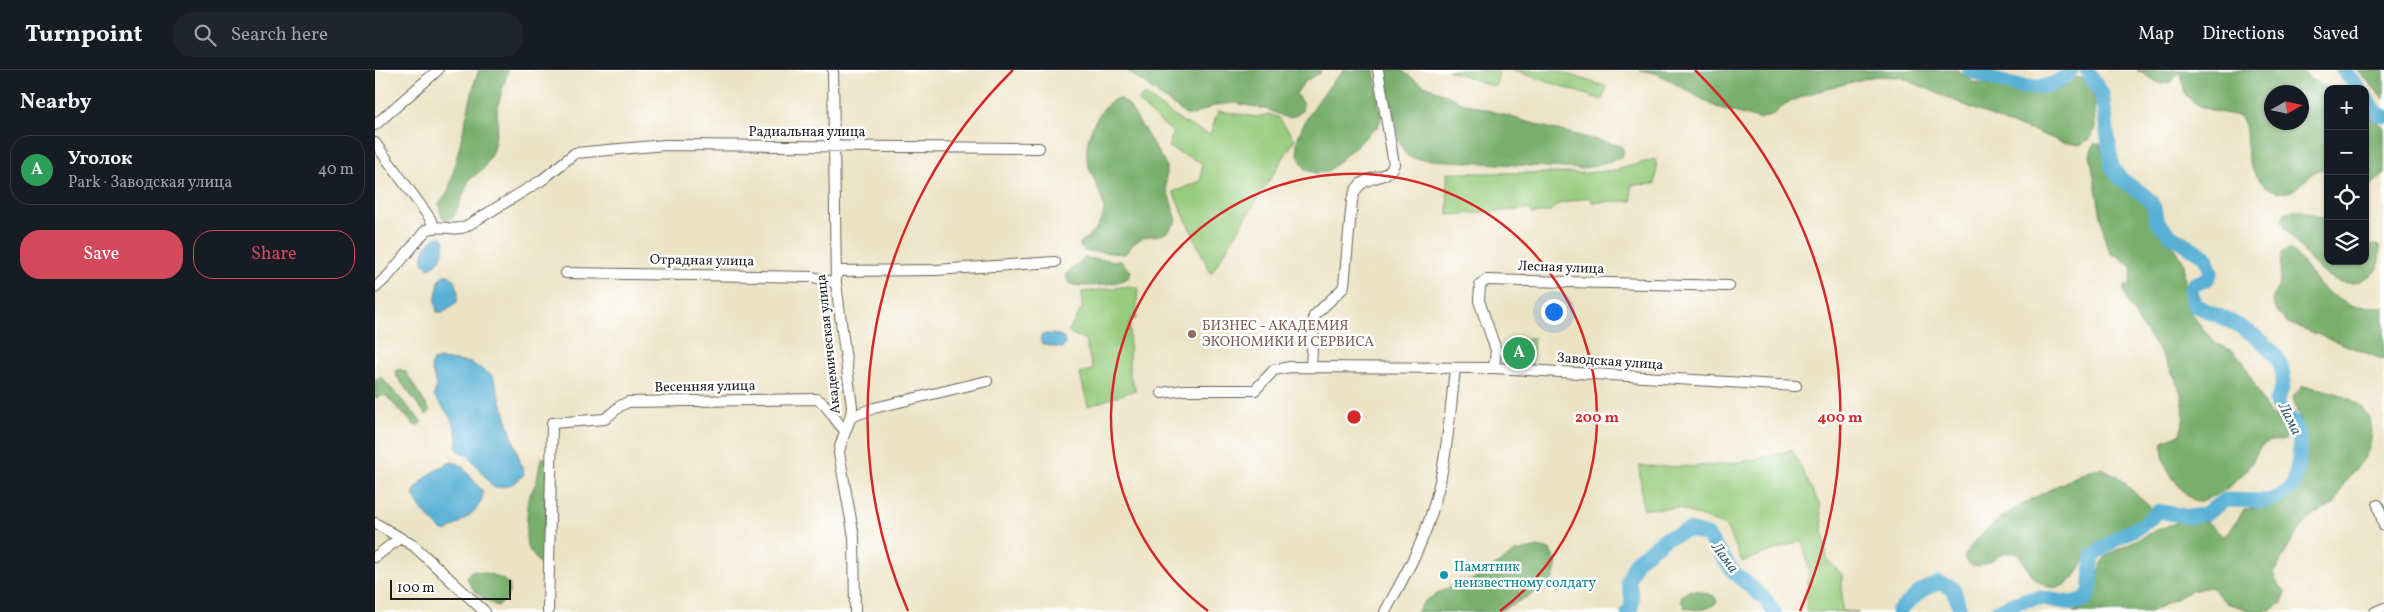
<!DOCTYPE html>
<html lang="en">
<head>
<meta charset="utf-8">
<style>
	:root { --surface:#171b24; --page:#20242c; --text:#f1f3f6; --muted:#9ea1a6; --line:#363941; --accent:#d1495b }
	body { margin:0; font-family:Vollkorn,serif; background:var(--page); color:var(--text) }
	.controls { position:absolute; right:15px; top:15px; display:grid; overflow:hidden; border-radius:10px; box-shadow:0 1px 4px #0004 }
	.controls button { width:45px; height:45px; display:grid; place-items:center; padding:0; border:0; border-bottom:1px solid var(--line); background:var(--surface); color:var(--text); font:25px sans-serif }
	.compass { position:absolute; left:1889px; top:15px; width:45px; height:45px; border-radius:50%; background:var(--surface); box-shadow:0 1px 4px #0004; rotate:81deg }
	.scale { position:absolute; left:15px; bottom:12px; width:121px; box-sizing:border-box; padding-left:5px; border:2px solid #1c1c1c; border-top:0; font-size:14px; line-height:18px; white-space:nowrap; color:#1c1c1c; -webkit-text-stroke:4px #fff; paint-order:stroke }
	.you { position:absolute; left:1178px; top:241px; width:18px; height:18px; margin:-12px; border:4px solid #fff; border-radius:50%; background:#1a73e8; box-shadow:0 0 0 8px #1a73e833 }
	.badge { display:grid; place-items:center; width:32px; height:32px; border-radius:50%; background:var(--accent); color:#fff; font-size:16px; font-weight:700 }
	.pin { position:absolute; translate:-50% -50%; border:2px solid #fff; box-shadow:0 1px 5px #0006 }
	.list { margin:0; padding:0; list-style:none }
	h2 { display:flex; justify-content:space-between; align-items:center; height:65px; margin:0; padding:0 20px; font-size:21px }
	h2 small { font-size:16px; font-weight:400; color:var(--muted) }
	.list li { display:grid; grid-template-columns:32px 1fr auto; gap:15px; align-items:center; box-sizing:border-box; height:70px; margin:0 10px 10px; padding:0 10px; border:1px solid var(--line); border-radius:20px }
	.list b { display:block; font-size:19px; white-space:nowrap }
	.list p { margin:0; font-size:16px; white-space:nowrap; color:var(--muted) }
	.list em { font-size:16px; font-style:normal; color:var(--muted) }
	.actions { display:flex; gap:10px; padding:15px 20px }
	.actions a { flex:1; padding:11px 0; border:1px solid var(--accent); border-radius:20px; text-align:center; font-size:18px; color:var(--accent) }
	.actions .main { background:var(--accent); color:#fff }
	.icon { flex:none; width:28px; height:28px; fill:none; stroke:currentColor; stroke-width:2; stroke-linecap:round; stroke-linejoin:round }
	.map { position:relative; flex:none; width:2009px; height:542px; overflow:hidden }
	header { display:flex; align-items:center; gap:30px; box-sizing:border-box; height:70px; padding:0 25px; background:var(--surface); border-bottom:1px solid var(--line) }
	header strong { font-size:24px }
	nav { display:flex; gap:28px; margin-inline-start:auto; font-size:18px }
	.search { width:350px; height:45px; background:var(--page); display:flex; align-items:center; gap:12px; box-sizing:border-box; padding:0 18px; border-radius:20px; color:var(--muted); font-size:19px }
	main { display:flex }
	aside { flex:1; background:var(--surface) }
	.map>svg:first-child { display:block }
	.green { fill:#96cb7c; stroke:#59744c }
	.forest { fill:#78af6c; stroke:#4a6644; fill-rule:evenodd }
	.water { fill:#58b1d5; stroke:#3a6678 }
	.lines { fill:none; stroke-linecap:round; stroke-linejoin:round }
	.river { stroke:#58b1d5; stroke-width:15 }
	.minor-casing { stroke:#656257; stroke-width:12 }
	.minor { stroke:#fff; stroke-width:10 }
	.ring { fill:none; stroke:#d62828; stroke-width:2.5 }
	.education-dot { fill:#8d6e63; stroke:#fff; stroke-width:2 }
	.culture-dot { fill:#0f9aa8; stroke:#fff; stroke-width:2 }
	.labels { text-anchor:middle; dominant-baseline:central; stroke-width:5; stroke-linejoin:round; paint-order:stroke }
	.street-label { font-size:14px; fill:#1c1c1c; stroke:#fff }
	.education-label { font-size:14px; fill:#785e54; stroke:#fff; text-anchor:start }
	.culture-label { font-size:14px; fill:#0d838f; stroke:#fff; text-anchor:start }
	.water-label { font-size:15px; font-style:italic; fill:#375f6f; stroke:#fff }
	.centre { fill:#d62828; stroke:#fff; stroke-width:2.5 }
	.ring-label { font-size:15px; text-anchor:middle; font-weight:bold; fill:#d62828; stroke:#fff; stroke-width:5; stroke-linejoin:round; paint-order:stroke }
</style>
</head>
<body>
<header>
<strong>Turnpoint</strong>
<div class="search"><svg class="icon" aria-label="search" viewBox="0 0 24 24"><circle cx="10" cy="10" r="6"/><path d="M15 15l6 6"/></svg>Search here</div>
<nav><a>Map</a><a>Directions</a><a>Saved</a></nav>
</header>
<main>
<aside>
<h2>Nearby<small></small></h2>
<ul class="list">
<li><span class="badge" style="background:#2e9e5b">A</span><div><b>Уголок</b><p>Park · Заводская улица</p></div><em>40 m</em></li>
</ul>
<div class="actions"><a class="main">Save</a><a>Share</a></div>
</aside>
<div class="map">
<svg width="2009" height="542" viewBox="0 0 2009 542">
	<rect width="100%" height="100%" fill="#fff"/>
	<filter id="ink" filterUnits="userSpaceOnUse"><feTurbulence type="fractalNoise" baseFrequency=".02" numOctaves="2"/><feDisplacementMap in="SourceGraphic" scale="10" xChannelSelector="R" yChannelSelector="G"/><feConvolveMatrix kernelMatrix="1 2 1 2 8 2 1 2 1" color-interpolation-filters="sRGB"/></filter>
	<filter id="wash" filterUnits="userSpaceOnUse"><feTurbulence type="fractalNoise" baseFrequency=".0096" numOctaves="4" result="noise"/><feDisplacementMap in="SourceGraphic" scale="20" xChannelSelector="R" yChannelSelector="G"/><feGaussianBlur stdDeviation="1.12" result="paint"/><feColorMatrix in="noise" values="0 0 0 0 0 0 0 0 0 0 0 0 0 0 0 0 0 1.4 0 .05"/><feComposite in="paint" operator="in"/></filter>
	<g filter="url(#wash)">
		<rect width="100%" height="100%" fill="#ece3c4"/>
		<path class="green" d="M1073,0H1116L1124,3L1120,17Z
			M1137,0H1180L1232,17L1227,30Z
			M770,25L806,51L835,65L843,41L882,47L893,44L903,47L920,69L836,204L798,122L826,111L827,93L793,77L798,63L762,31Z
			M1280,89L1282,97L1280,114L1256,115L1257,131L1217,132L1215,127L1183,134L1174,142L1157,144L1155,139L1073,145L1072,103H1210L1241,100Z
			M754,216L763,218L761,249H755L754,303L761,320L713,336L705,304L718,299L710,270L693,262L707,238V222Z
			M1159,267L1156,296H1130C1124,279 1146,270 1159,267Z
			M1417,380L1445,436L1452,490L1467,504V541L1484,542H1431L1434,499L1427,470L1367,492L1351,456L1303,438L1268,439L1264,396C1320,398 1363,396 1417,380Z"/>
		<path class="forest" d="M104,0H133L122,39L123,53L118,80L109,98L94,110L79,147L72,150L66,146L64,133L74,120L100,11Z
			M751,0H946L945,3L929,12L921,24L928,34L927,41L922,45L912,48L894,40L860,33L841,35L818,45H811Z
			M969,0H999L1006,47L1004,55L952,102L941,103L931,100C926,92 922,85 922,75C921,57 956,12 969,0Z
			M1008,0H1026L1045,13L1089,33L1170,57L1246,76L1249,82L1246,88L1206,99L1042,89L1032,86L1025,74Z
			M1265,0H1584L1599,13L1656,23L1681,21L1694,14L1701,7L1710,9L1719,24L1720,57L1716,68L1705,75L1686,72L1659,61L1631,53L1525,7L1500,6L1437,23L1410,34L1397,46L1383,49L1341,37L1283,4Z
			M1762,0H1928L1935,9L1955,19H1953V98C1948,99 1942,100 1938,103C1930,109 1923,120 1913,122C1894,126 1876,105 1873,87C1869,73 1875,58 1865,46C1848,43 1823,40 1811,25C1807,18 1809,9 1805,2L1795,13L1786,14ZM1896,22H1926V52H1896Z
			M1982,0H2009V29Z
			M740,29H746L753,34L791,95V117L802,150C787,175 778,159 761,172C756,175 755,180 750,184L710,181L705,177V173C742,144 728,133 714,97C706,74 720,41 740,29Z
			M1990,44L2009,57V105L1990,120Z
			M1725,73L1734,104L1745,116L1762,127L1769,134L1784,164L1800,178L1809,193L1810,219L1815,242L1838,271L1859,282L1868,291L1891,338L1895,344L1908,351L1912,363L1910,370C1903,372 1897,369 1891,373C1882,378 1881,387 1875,395C1863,413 1842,428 1821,432C1804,420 1783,393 1788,371L1805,364C1821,317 1779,279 1758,242C1754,234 1748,226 1749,217L1755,214L1757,197L1743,186L1736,184L1731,174L1715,85L1719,74Z
			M1918,140L1927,141L1953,150V191H1990V177L1999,174L2004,176L2005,182L2003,199C1962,237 1935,189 1910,158L1907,150L1909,143Z
			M1913,179L1919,182L1942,212L1957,225L1976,236L2009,237V290L1913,253C1905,246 1895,238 1899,225C1900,220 1905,217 1905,210C1906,201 1904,191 1907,182Z
			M709,188L746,191L756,201L754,207C746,214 706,219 696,214C692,212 692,208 691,204Z
			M24,299L30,301L55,341L53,344H50L22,307L21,301Z
			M6,307L47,352L43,356L39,355L10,325L0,328V310Z
			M1928,316C1962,321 2009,332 1994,378C1990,391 1978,401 1970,412C1966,418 1964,427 1960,433C1953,440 1941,442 1934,449C1919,464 1909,486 1899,504L1901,511L1911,522L1907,533L1895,540L1876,541L1851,533L1836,517L1816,521L1775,542H1698C1728,531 1718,512 1729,489C1733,482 1791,455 1801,453C1811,450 1822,451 1832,452L1848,466L1853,464L1869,440C1884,437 1898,437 1911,431C1934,421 1932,372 1926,352C1923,342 1920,338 1918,327Z
			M166,388H171L173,392L171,492L168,494L163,492L152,477L151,465L153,429L162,410Z
			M1726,398L1741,405L1776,438C1771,451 1734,467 1720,477C1703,491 1704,520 1675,517C1657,515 1653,494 1642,483C1636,483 1631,482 1626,485C1614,490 1598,507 1589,486C1613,446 1673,421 1714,400Z
			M1163,477L1175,480L1182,493L1178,509L1167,519L1123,542H1042L1050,531L1078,515L1089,514L1103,507L1140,482Z
			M96,501C108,501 125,506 134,514C135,524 132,532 122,536C109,530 96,521 92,507Z
			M1315,520L1324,521L1339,526L1342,532C1332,541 1323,541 1310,538L1306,530L1307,525Z"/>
		<path class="water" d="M66,166L70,172C68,183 66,194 54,198L49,194C45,182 53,170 66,166Z
			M69,205H74C83,212 84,221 82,232L68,242H62L60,231L65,208Z
			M672,264L685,265L689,268L690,275L687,278L673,276L667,273L665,269L667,265Z
			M66,289L96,293L118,306L149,404C141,414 131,417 119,418L95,387L85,382L81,377C86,357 70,340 59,326L61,315L56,297L58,291Z
			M77,392L85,394L108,422C107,441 87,450 73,461H67L46,439L38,425C43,412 63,396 77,392Z"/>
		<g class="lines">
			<path class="river" d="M1595,0C1601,4 1610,6 1617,9C1643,18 1676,25 1696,0
				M1968,0L1984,19
				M1990,27L2004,45L2009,46
				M1253,542L1256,538L1257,529L1253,511L1261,491L1291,468L1315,460L1332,465L1359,503L1389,528L1399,542
				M1523,542L1547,520L1563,513L1578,518L1586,542
				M1621,542C1634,535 1650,528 1666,528C1679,528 1708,542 1715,521C1717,510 1716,497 1718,486L1742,468L1767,455L1784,441L1814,447L1830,444L1850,430L1892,431L1904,427L1917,418C1922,402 1930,372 1920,356C1915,347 1906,342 1901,332C1931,280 1856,251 1819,235L1816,220L1818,215L1832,209L1836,202L1831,187L1794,164L1781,150C1781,118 1748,122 1737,96L1727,24L1712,0"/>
		</g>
	</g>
	<g filter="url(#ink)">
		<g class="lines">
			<g class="minor-casing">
				<path id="minor" d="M458,0L461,213L477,337C476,354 466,366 464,383L479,467L480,542
					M0,55L63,0
					M0,73L54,147L59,156
					M461,201L561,200L680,192
					M191,203L438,207L461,213
					M0,218L14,205L51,160C65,153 77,162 90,157L167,110L200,83L290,75L664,78
					M936,297L939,246L967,219L969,215L977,131C978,127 980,121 983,117C993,104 1013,111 1019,94L1003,0
					M1119,298L1121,280L1104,231L1105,215L1111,210L1354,216
					M787,323L809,320H880L899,300L915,297L1119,298L1421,316
					M476,347L499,338L612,311
					M2003,435L2009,456
					M0,453L39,476L110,542
					M0,487L25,468
					M173,542L177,353L230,349L245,336L253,332L442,329C455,336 459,351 470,360
					M1010,542C1023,517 1038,493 1048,467C1070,414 1074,355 1080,298
					M2000,542L2009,538"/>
			</g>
			<use href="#minor" class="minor"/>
		</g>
	</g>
	<g class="ring">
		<path d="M833 541A243 243 0 1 1 1125 541"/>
		<path d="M533 541A486 486 0 0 1 638 0M1320 0A486 486 0 0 1 1425 541"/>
	</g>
	<circle class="education-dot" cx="817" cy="264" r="5"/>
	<circle class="culture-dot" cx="1069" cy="505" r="5"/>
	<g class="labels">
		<g class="street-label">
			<text x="432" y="62">Радиальная улица</text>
			<text transform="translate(327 191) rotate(1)">Отрадная улица</text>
			<text transform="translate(1186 198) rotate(2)">Лесная улица</text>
			<text transform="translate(454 274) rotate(-96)">Академическая улица</text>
			<text transform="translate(1235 292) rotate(4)">Заводская улица</text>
			<text transform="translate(330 317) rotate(-1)">Весенняя улица</text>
		</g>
		<g class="education-label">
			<text x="827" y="256">БИЗНЕС - АКАДЕМИЯ<tspan x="827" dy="16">ЭКОНОМИКИ И СЕРВИСА</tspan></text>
		</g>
		<g class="culture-label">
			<text x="1079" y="497">Памятник<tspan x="1079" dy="16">неизвестному солдату</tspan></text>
		</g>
		<g class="water-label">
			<text transform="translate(1914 349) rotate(63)">Лама</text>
			<text transform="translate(1349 488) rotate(53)">Лама</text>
		</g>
	</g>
	<circle cx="979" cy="347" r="8" class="centre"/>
	<g class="ring-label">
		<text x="1222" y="352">200 m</text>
		<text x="1465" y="352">400 m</text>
	</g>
</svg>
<div class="controls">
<button>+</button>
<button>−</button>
<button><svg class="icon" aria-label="locate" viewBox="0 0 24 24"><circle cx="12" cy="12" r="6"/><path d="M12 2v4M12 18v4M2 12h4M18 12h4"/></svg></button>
<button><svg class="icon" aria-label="layers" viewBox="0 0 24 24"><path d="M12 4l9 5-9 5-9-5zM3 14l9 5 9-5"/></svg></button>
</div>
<svg class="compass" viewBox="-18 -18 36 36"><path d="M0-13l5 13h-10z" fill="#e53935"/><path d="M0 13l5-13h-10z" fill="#9ea1a6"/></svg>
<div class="scale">100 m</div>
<div class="you"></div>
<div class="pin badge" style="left:1144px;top:283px;background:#2e9e5b">A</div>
</div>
</main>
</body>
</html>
